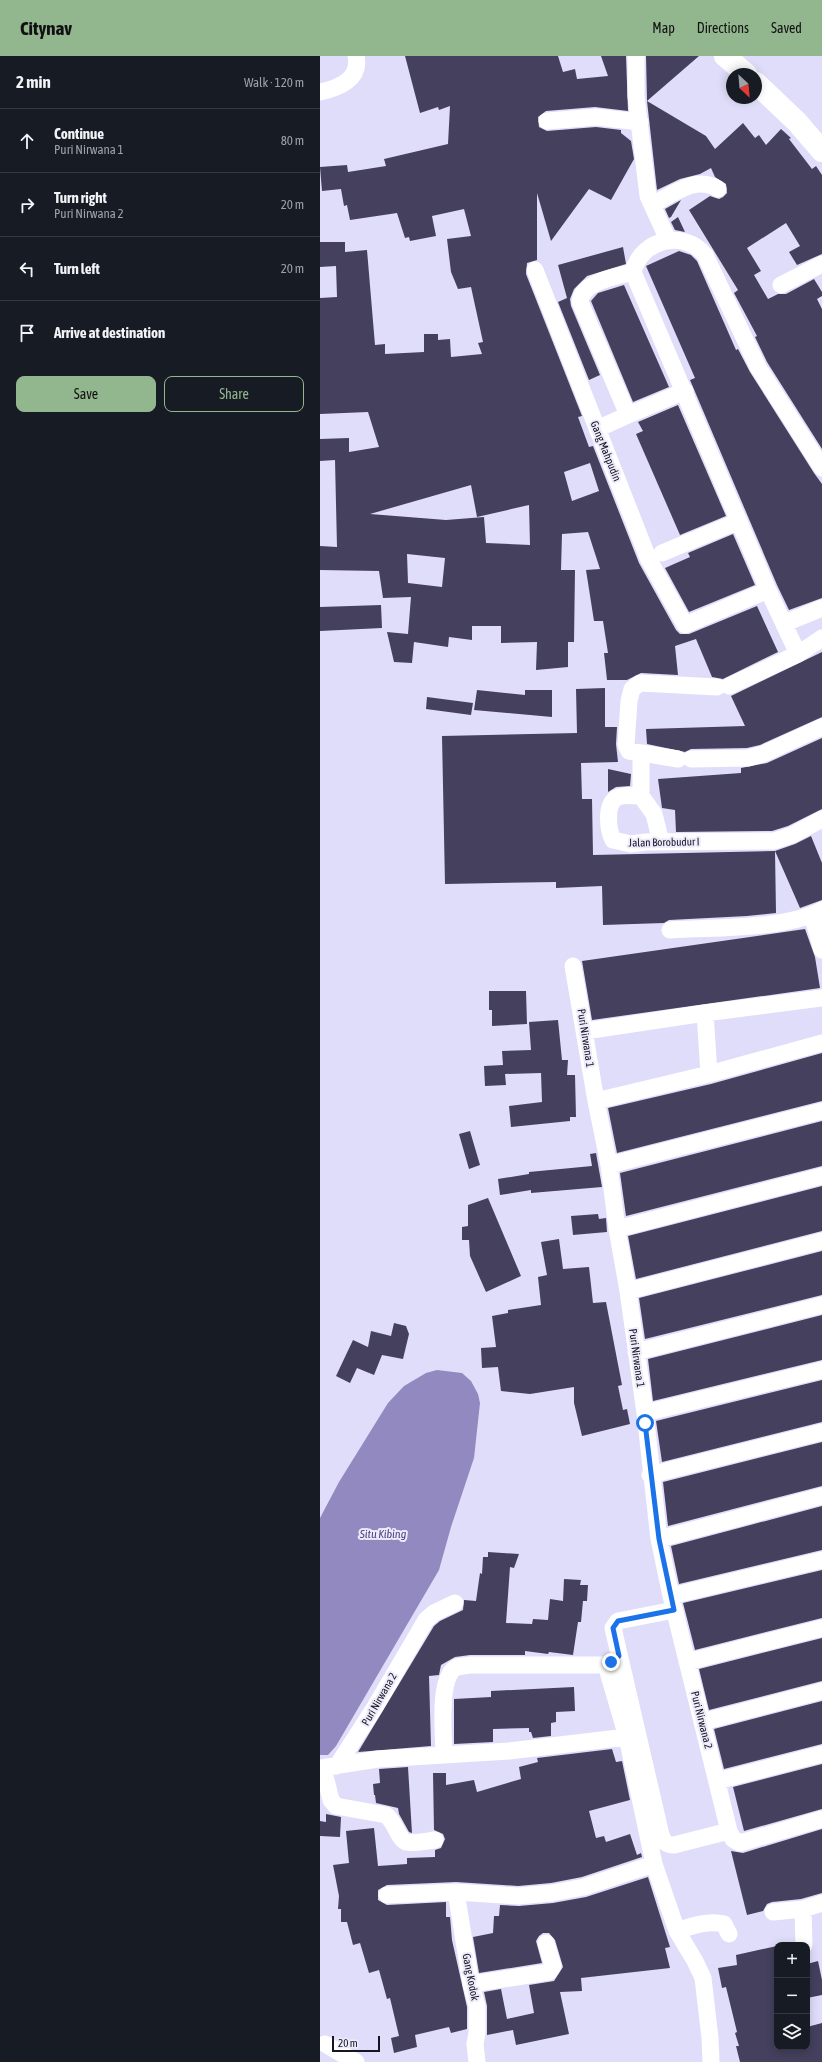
<!DOCTYPE html>
<html lang="en">
<head>
<meta charset="utf-8">
<style>
	:root { --surface:#171b24; --page:#20242c; --text:#f1f3f6; --muted:#9ea1a6; --line:#363941; --accent:#92b68e }
	body { margin:0; font-family:"Asap Condensed",sans-serif; background:var(--page); color:var(--text) }
	.controls { position:absolute; right:12px; bottom:12px; display:grid; overflow:hidden; border-radius:8px; box-shadow:0 2px 10px #0003 }
	.controls button { width:36px; height:36px; display:grid; place-items:center; padding:0; border:0; border-bottom:1px solid var(--line); background:var(--surface); color:var(--text); font:20px sans-serif }
	.compass { position:absolute; left:406px; top:12px; width:36px; height:36px; border-radius:50%; background:var(--surface); box-shadow:0 2px 10px #0003; rotate:154deg }
	.scale { position:absolute; left:12px; bottom:10px; width:48px; box-sizing:border-box; padding-left:4px; border:2px solid #161421; border-top:0; font-size:11px; line-height:14px; white-space:nowrap; color:#161421; -webkit-text-stroke:3px #eeecfb; paint-order:stroke }
	.stop { position:absolute; width:12px; height:12px; margin:-9px; border:3px solid #1a73e8; border-radius:50%; background:#fff }
	.stop.end { background:#1a73e8; border-color:#fff; box-shadow:0 1px 4px #0008 }
	.list { margin:0; padding:0; list-style:none }
	h2 { display:flex; justify-content:space-between; align-items:center; height:52px; margin:0; padding:0 16px; font-size:17px }
	h2 small { font-size:13px; font-weight:400; color:var(--muted) }
	.list li { display:grid; grid-template-columns:26px 1fr auto; gap:12px; align-items:center; box-sizing:border-box; height:64px; padding:0 16px; border-top:1px solid var(--line) }
	.list b { display:block; font-size:15px; white-space:nowrap }
	.list p { margin:0; font-size:13px; white-space:nowrap; color:var(--muted) }
	.list em { font-size:13px; font-style:normal; color:var(--muted) }
	.actions { display:flex; gap:8px; padding:12px 16px }
	.actions a { flex:1; padding:9px 0; border:1px solid var(--accent); border-radius:8px; text-align:center; font-size:14px; color:var(--accent) }
	.actions .main { background:var(--accent); color:#111 }
	.icon { flex:none; width:22px; height:22px; fill:none; stroke:currentColor; stroke-width:2; stroke-linecap:round; stroke-linejoin:round }
	.map { position:relative; flex:none; width:502px; height:2006px; overflow:hidden }
	header { display:flex; align-items:center; gap:24px; box-sizing:border-box; height:56px; padding:0 20px; background:var(--accent); color:#111 }
	header strong { font-size:19px }
	nav { display:flex; gap:22px; margin-inline-start:auto; font-size:14px }
	main { display:flex }
	aside { flex:1; background:var(--surface) }
	.map>svg:first-child { display:block }
	.water { fill:#9189bf }
	.building { fill:#44405d; fill-rule:evenodd }
	.lines { fill:none; stroke-linecap:round; stroke-linejoin:round }
	.minor { stroke:#fff; stroke-width:17 }
	.secondary { stroke:#fff; stroke-width:22 }
	.route { stroke:#1a73e8; stroke-width:5 }
	.labels { text-anchor:middle; dominant-baseline:central; stroke-width:4; stroke-linejoin:round; paint-order:stroke }
	.street-label { font-size:11px; fill:#161421; stroke:#eeecfb }
	.water-label { font-size:12px; font-style:italic; fill:#504186; stroke:#eeecfb }
</style>
</head>
<body>
<header>
<strong>Citynav</strong>
<nav><a>Map</a><a>Directions</a><a>Saved</a></nav>
</header>
<main>
<aside>
<h2>2 min<small>Walk · 120 m</small></h2>
<ul class="list">
<li><svg class="icon" aria-label="ahead" viewBox="0 0 24 24"><path d="M12 20V5M6 11l6-6 6 6"/></svg><div><b>Continue</b><p>Puri Nirwana 1</p></div><em>80 m</em></li>
<li><svg class="icon" aria-label="right" viewBox="0 0 24 24"><path d="M7 20v-9h11M14 6l5 5-5 5"/></svg><div><b>Turn right</b><p>Puri Nirwana 2</p></div><em>20 m</em></li>
<li><svg class="icon" aria-label="left" viewBox="0 0 24 24"><path d="M17 20v-9H6M10 6l-5 5 5 5"/></svg><div><b>Turn left</b></div><em>20 m</em></li>
<li><svg class="icon" aria-label="arrive" viewBox="0 0 24 24"><path d="M6 21V4h12l-3 4 3 4H6"/></svg><div><b>Arrive at destination</b></div></li>
</ul>
<div class="actions"><a class="main">Save</a><a>Share</a></div>
</aside>
<div class="map">
<svg width="502" height="2006" viewBox="0 0 502 2006">
	<rect width="100%" height="100%" fill="#e0ddfa"/>
	<path class="water" d="M117,1314L142,1317L151,1325L158,1338L160,1347L154,1402L131,1471L119,1514L16,1690L8,1699H0V1462L19,1426L68,1347L84,1330L106,1317Z"/>
	<path class="building" d="M85,0H238L243,16L255,13L257,23L288,20L281,0H306L308,55L275,51L226,55L218,61L219,71L227,75L276,71L301,74V77L311,85L314,103L291,144L269,133L231,185L217,137V204L207,207L206,218L262,360L258,361L269,391L273,390L319,507L356,574L360,578H369L437,550L458,596L403,623L392,621L376,583L355,590L358,619L321,617L307,624H287L284,597H288L283,565H274L266,514L280,513L268,476L242,478L241,514H255L254,586H248V611L216,614L217,586L181,587V570H152V584L129,581L128,591L94,586L92,607L74,606L67,576L88,578L91,541L63,542L59,515L0,514V490L17,491L15,404L0,405V383L29,382V396L59,391L48,356L0,358V242L17,241L16,210L0,211V186H25V196L47,194L55,289L65,288V298L104,296V278H118V284L130,283L131,301L162,298L158,287L163,286L151,231L138,233L131,216L127,183L151,180L144,153L112,160L116,180L90,185L89,181L85,182L77,157L30,164L27,149L24,150L21,133L2,135L0,111L27,109L28,116L66,110L64,103L128,88L130,50L119,54L118,51L100,57ZM270,407L279,435L252,445L244,416ZM151,429L157,461L209,449L210,489L166,487L164,461L126,464L50,458ZM87,498L125,502L122,531L88,527Z
		M326,0H379L327,45Z
		M327,45L386,80L395,93L423,67L435,82L439,79L446,89L461,73L471,82L469,83L492,113L496,110L502,119V198L477,209L469,196L480,190L466,167L427,192L441,215L434,219L448,243L458,238H466L494,223L502,236V240L497,243L502,253V393L447,306L435,281L437,280L414,237L418,234L369,154L390,140L399,143L403,141L407,137L406,128L395,121L391,112L380,118L360,123L337,134Z
		M361,144L351,161L349,162L345,153Z
		M358,161L365,176L355,174L351,166Z
		M303,191L306,208L267,220L254,233L250,243L251,250L280,319L269,324L238,246L247,242L238,209Z
		M359,195L371,199L377,205L416,294L418,293L430,316L494,417L502,428V542L469,554L457,529L370,324L375,322L326,210Z
		M304,229L349,331L313,346L271,245L278,237Z
		M358,349L406,460L360,479L316,378L323,375L318,366Z
		M413,478L435,529L369,556L345,512L370,501L368,497Z
		M61,549L62,572L0,575V551Z
		M502,596V661L440,689L427,692L371,693L365,696L327,688L326,673L425,670L411,640Z
		M285,632V671H297L296,688L298,706L261,707L262,743H272L273,799L455,795L456,857L427,860L349,864L344,867L283,869L282,830L236,832V826L125,828L122,680L257,677L256,633Z
		M157,634L205,639V634H232V661L154,654Z
		M107,641L153,647L151,659L106,653Z
		M502,682V753L468,770L452,775L356,776L355,754L342,752L338,723L421,717V712L447,707Z
		M288,713L311,718L310,730L296,731L288,736Z
		M491,780L502,807V844L480,852L455,795L475,788Z
		M485,873L495,901L500,932L272,964L262,905Z
		M169,935H206L207,968L172,970V954H169Z
		M238,964L242,1004H248L247,1019H255L256,1061H250V1065L191,1071L189,1050L222,1046L221,1017L185,1018L186,1029L165,1030L164,1010L183,1009L182,995L211,994L209,966Z
		M502,997V1045L297,1097L288,1052L391,1028Z
		M502,1065V1110L306,1160L300,1117Z
		M150,1075L160,1109L149,1113L139,1078Z
		M276,1097L282,1131L211,1137V1134L180,1139L178,1123L209,1118V1116L272,1110L270,1098Z
		M502,1130V1175L316,1223L308,1180Z
		M168,1142L201,1220L166,1236L150,1200L149,1184H142V1171L148,1170V1149Z
		M278,1158L279,1163L286,1162L287,1176L253,1179L251,1160Z
		M239,1183L243,1213L269,1211L273,1247L286,1246L302,1329L298,1330L303,1354L307,1353L310,1368L262,1380L254,1347V1331L210,1338L181,1335L178,1311L162,1312L161,1292L176,1291L172,1260L188,1257V1254L221,1249L218,1221L227,1219L221,1186Z
		M502,1195V1239L325,1283L319,1242Z
		M502,1259V1304L333,1345L328,1303Z
		M74,1267L86,1270L89,1278L83,1303L62,1299L54,1319L37,1312L30,1327L16,1320L33,1284L48,1291L51,1275L71,1280Z
		M502,1324V1366L342,1406L336,1365Z
		M502,1386V1430L348,1470L343,1426Z
		M502,1450V1494L359,1528L351,1490Z
		M168,1496L199,1498L194,1512L190,1511L186,1567L212,1568L213,1563L228,1564L230,1543L243,1545L244,1523L261,1524L260,1529H268L267,1545H263L261,1566H258L253,1599L229,1596L228,1598L205,1595V1599H150L135,1601L121,1609L119,1619L109,1620L111,1690L38,1696L114,1570L120,1565L143,1554L144,1544L156,1545L160,1517L162,1518L163,1501H168Z
		M502,1514V1562L375,1594L363,1547Z
		M502,1582V1625L389,1654L379,1613Z
		M254,1631L255,1655L236,1656V1666L231,1667V1680L213,1682L211,1676H209V1672L173,1673V1686L134,1688V1643L171,1641V1635Z
		M502,1645V1688L404,1713L394,1673Z
		M292,1693L296,1706L302,1705L310,1744L269,1755L276,1782L284,1780L286,1786L310,1778L317,1799L321,1797L322,1801L262,1821L231,1827L198,1830L136,1826L67,1829L58,1834V1844L67,1849L126,1846V1861H130L132,1884L147,1951V1973L131,1977L129,1971L95,1979L97,1991L74,1997L71,1982L79,1980L70,1942L67,1943L59,1914L49,1917L40,1887L33,1889L27,1866H21V1853H18L19,1840L13,1809L29,1807L26,1775L54,1772L58,1810L87,1808V1802L115,1801V1794L121,1792L125,1783L123,1778L114,1774L113,1717H126V1729L154,1724L157,1736L201,1723L199,1711L218,1706L217,1702Z
		M502,1708V1753L424,1775L413,1731Z
		M88,1711L92,1777L89,1776L79,1758L78,1752L56,1747L55,1739H54L53,1728L60,1727L59,1713Z
		M6,1758L21,1761L20,1781L0,1780V1765L6,1766Z
		M502,1773V1837L481,1843L452,1846L447,1848L443,1855L427,1859L411,1795L423,1797Z
		M328,1821L350,1891L345,1892L350,1912L261,1922L262,1935L240,1936L249,1978L196,1989L193,1974L167,1979V1950L164,1936L181,1933L187,1963L214,1957L209,1929L234,1925L243,1911L235,1884L229,1877H223L219,1880L216,1885L222,1907L159,1917L153,1881L173,1877L174,1860H179L180,1849L199,1850L233,1847L266,1841Z
		M457,1890V1991H487V1971L502,1967V2006H420L416,1990H419L415,1977L417,1976L406,1931L402,1932L398,1912L417,1909L416,1899Z
		M498,1905L502,1924V1939L487,1942V1908Z"/>
	<g class="lines">
		<path class="minor" d="M316,0V40L328,140L348,184
			M0,36C19,32 41,23 36,0
			M227,65L276,61L320,66
			M332,149C353,138 376,119 398,133
			M215,214L328,502L365,569L448,534
			M313,216C321,183 364,173 385,199L438,311L502,412
			M461,229L502,208
			M365,335L308,359L260,246C262,225 296,221 313,216L448,534L478,598L502,582
			M277,373L308,359
			M342,497L419,465
			M465,567L502,552
			M409,630L478,598
			M321,698V740
			M358,703L309,695L306,689L309,645L312,633L320,627L397,631
			M371,703L428,702L443,698L502,671
			M321,740C313,740 303,738 296,742C285,750 288,774 293,784L311,788L326,786L454,785L472,779L502,763
			M321,740L334,758L341,786
			M492,859L502,894
			M350,874C394,871 464,874 502,854
			M253,910L276,1045L289,1109L297,1173L308,1235L325,1357L339,1483L351,1540L409,1775L413,1783L420,1787L502,1763
			M385,957L389,1018
			M265,975L385,957L502,942
			M276,1045L389,1018L502,987
			M289,1109L502,1055
			M297,1173L502,1120
			M308,1235L502,1185
			M316,1296L502,1249
			M325,1357L502,1314
			M330,1419L502,1376
			M339,1483L502,1440
			M351,1540L502,1504
			M354,1554L298,1565L293,1572L341,1779C344,1786 346,1789 354,1789L409,1775
			M299,1600L286,1609L307,1681L334,1808L357,1875L375,1905L383,1922L390,1982L391,2006
			M367,1606L502,1572
			M382,1666L502,1635
			M124,1699C124,1680 117,1620 137,1611C141,1610 146,1610 150,1609H286
			M17,1710L55,1651L106,1564L114,1557L135,1547
			M0,1712L58,1703L189,1695L307,1681
			M3,1712L11,1744L16,1750L66,1759C74,1764 79,1784 86,1786C94,1788 107,1785 115,1784
			M397,1725L502,1698
			M136,1836L151,1928L157,1950V1977L155,1988L157,2006
			M67,1839L136,1836L198,1840L232,1837L264,1831L334,1808
			M453,1856L483,1853
			M357,1875C371,1870 389,1864 404,1868L409,1878
			M484,1889L483,1853L502,1847
			M151,1928L229,1916L233,1910L226,1887
			M5,1988L36,2006"/>
		<path class="secondary" d="M405,0L426,18
			M436,27L477,66L502,95"/>
	</g>
	<g class="lines">
		<path class="route" d="M291,1606L299,1600L293,1572L298,1565L354,1554L339,1483L325,1367"/>
	</g>
	<g class="labels">
		<g class="street-label">
			<text transform="translate(286 395) rotate(68)">Gang Mahpudin</text>
			<text transform="translate(344 786) rotate(-1)">Jalan Borobudur I</text>
			<text transform="translate(266 982) rotate(81)">Puri Nirwana 1</text>
			<text transform="translate(317 1302) rotate(82)">Puri Nirwana 1</text>
			<text transform="translate(59 1643) rotate(-60)">Puri Nirwana 2</text>
			<text transform="translate(382 1664) rotate(76)">Puri Nirwana 2</text>
			<text transform="translate(151 1921) rotate(79)">Gang Kodok</text>
		</g>
		<g class="water-label">
			<text x="63" y="1478">Situ Kibing</text>
		</g>
	</g>
</svg>
<div class="controls">
<button>+</button>
<button>−</button>
<button><svg class="icon" aria-label="layers" viewBox="0 0 24 24"><path d="M12 4l9 5-9 5-9-5zM3 14l9 5 9-5"/></svg></button>
</div>
<svg class="compass" viewBox="-18 -18 36 36"><path d="M0-13l5 13h-10z" fill="#e53935"/><path d="M0 13l5-13h-10z" fill="#9ea1a6"/></svg>
<div class="scale">20 m</div>
<div class="stop" style="left:325px;top:1367px"></div>
<div class="stop end" style="left:291px;top:1606px"></div>
</div>
</main>
</body>
</html>
